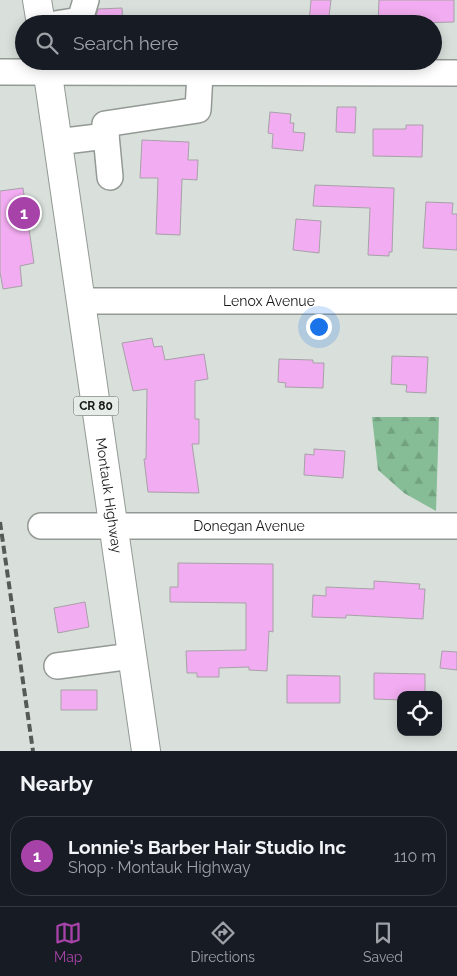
<!DOCTYPE html>
<html lang="en">
<head>
<meta charset="utf-8">
<style>
	:root { --surface:#171b24; --page:#20242c; --text:#f1f3f6; --muted:#9ea1a6; --line:#363941; --accent:#a743a8 }
	body { margin:0; font-family:Raleway,sans-serif; background:var(--page); color:var(--text) }
	.controls { position:absolute; right:15px; bottom:15px; display:grid; overflow:hidden; border-radius:10px; box-shadow:0 2px 12px #0003 }
	.controls button { width:45px; height:45px; display:grid; place-items:center; padding:0; border:0; border-bottom:1px solid var(--line); background:var(--surface); color:var(--text); font:25px sans-serif }
	.you { position:absolute; left:318px; top:326px; width:18px; height:18px; margin:-12px; border:4px solid #fff; border-radius:50%; background:#1a73e8; box-shadow:0 0 0 8px #1a73e833 }
	.badge { display:grid; place-items:center; width:32px; height:32px; border-radius:50%; background:var(--accent); color:#fff; font-size:16px; font-weight:700 }
	.pin { position:absolute; translate:-50% -50%; border:2px solid #fff; box-shadow:0 1px 5px #0006 }
	.list { margin:0; padding:0; list-style:none }
	h2 { display:flex; justify-content:space-between; align-items:center; height:65px; margin:0; padding:0 20px; font-size:21px }
	h2 small { font-size:16px; font-weight:400; color:var(--muted) }
	.list li { display:grid; grid-template-columns:32px 1fr auto; gap:15px; align-items:center; box-sizing:border-box; height:80px; margin:0 10px 10px; padding:0 10px; border:1px solid var(--line); border-radius:20px }
	.list b { display:block; font-size:19px; white-space:nowrap }
	.list p { margin:0; font-size:16px; white-space:nowrap; color:var(--muted) }
	.list em { font-size:16px; font-style:normal; color:var(--muted) }
	.icon { flex:none; width:28px; height:28px; fill:none; stroke:currentColor; stroke-width:2; stroke-linecap:round; stroke-linejoin:round }
	.map { position:relative; flex:none; width:457px; height:751px; overflow:hidden }
	.search { position:absolute; background:var(--surface); box-shadow:0 2px 12px #0003; left:15px; right:15px; top:15px; height:55px; display:flex; align-items:center; gap:12px; box-sizing:border-box; padding:0 18px; border-radius:28px; color:var(--muted); font-size:19px }
	.sheet { height:155px; background:var(--surface) }
	nav { display:flex; justify-content:space-around; align-items:center; box-sizing:border-box; height:70px; border-top:1px solid var(--line); background:var(--surface); font-size:14px; color:var(--muted) }
	nav a { display:grid; justify-items:center; gap:2px }
	nav .on { color:var(--accent) }
	.map>svg:first-child { display:block }
	.forest { fill:url(#forest-firs) }
	.building { fill:#f2acf1; stroke:#a7a1a7 }
	.lines { fill:none; stroke-linecap:round; stroke-linejoin:round }
	.minor-casing { stroke:#939995; stroke-width:28 }
	.major-casing { stroke:#939995; stroke-width:30 }
	.minor { stroke:#fff; stroke-width:25 }
	.major { stroke:#fff; stroke-width:28 }
	.rail { stroke:#565a57; stroke-width:4; stroke-dasharray:8 4; stroke-linecap:butt }
	.labels { text-anchor:middle; dominant-baseline:central; stroke-width:4; stroke-linejoin:round; paint-order:stroke }
	.shield { fill:#e6ede8; stroke:#555956; stroke-width:1 }
	.shield-label { font-size:12px; font-weight:bold; fill:#171917 }
	.street-label { font-size:14px; fill:#171917; stroke:#e6ede8 }
</style>
</head>
<body>
<div class="map">
<svg width="457" height="751" viewBox="0 0 457 751">
	<defs>
		<pattern id="forest-firs" width="22" height="20" patternUnits="userSpaceOnUse" patternTransform="scale(1.25)"><rect width="22" height="20" fill="#86bd97"/><path d="M5 1l3.5 6h-7zM16 11l3.5 6h-7z" fill="#73a281"/></pattern>
	</defs>
	<rect width="100%" height="100%" fill="#d9e0db"/>
	<path class="forest" d="M372,417H439L436,511L404,493L378,470Z"/>
	<path class="building" d="M311,0H331L328,24L309,23Z
		M379,0H454V22L378,24Z
		M122,8L123,24H94L98,9Z
		M337,107H356L355,133L336,132Z
		M270,112L291,114L290,123H294L293,132L305,133L303,151L272,148L273,134L268,133Z
		M406,125H423L422,157L373,156V129H406Z
		M142,140L189,142L188,160H198L197,180L182,179L180,235L156,234L158,178H140Z
		M315,185L394,188L392,252H389V256L368,255L370,208L313,206Z
		M23,188L34,263L20,266L22,286L3,289L0,272V191Z
		M426,202L453,203L452,214H457V250L423,248Z
		M296,219L321,221L319,253L293,250Z
		M152,338L154,347L162,346L165,360L204,354L208,379L195,381V419H199V444H192L199,493L148,492L144,459H146L147,389L133,391L122,343Z
		M392,356L428,357L426,393L406,392L407,385L391,384Z
		M279,359L313,360V363H324L323,388L285,387L286,383L278,382Z
		M314,449L345,451L343,478L304,475L305,454L314,455Z
		M178,563L273,564V632L269,631L267,671L249,670V667L219,668V677H197V673H187L186,651L246,650V603L170,602V587H178Z
		M374,581L420,584L419,589H425L423,619L346,615V618L312,617L313,595L326,596V587L374,589Z
		M85,602L89,627L58,633L54,608Z
		M442,651L457,652V670L440,668Z
		M374,673L425,674V695H401V700L374,699Z
		M287,675L340,676V703H287Z
		M61,690H97V710H61Z"/>
	<g class="lines">
		<g class="minor-casing">
			<g id="minor">
				<path d="M55,24L80,20L86,0"/>
				<path d="M0,72L457,73"/>
				<path d="M57,142L106,136"/>
				<path d="M110,177L105,124L198,110L200,73"/>
				<path id="s1" d="M81,301H457"/>
				<path id="s2" d="M41,526H457"/>
				<path d="M57,666L132,656"/>
			</g>
		</g>
		<g class="major-casing">
			<g id="major">
				<path d="M37,0L41,24"/>
				<path id="s3" d="M46,61L146,751"/>
			</g>
		</g>
		<use href="#minor" class="minor"/>
		<use href="#major" class="major"/>
		<path class="rail" d="M0,522L33,751"/>
	</g>
	<g class="labels">
		<rect class="shield" x="73.5" y="396.5" width="45" height="19" rx="4"/>
		<g class="shield-label">
			<text x="96" y="406">CR 80</text>
		</g>
		<g class="street-label">
			<text stroke="none"><textPath href="#s1" startOffset="188">Lenox Avenue</textPath></text>
			<text stroke="none"><textPath href="#s3" startOffset="439">Montauk Highway</textPath></text>
			<text stroke="none"><textPath href="#s2" startOffset="208">Donegan Avenue</textPath></text>
		</g>
	</g>
</svg>
<div class="controls">
<button><svg class="icon" aria-label="locate" viewBox="0 0 24 24"><circle cx="12" cy="12" r="6"/><path d="M12 2v4M12 18v4M2 12h4M18 12h4"/></svg></button>
</div>
<div class="you"></div>
<div class="pin badge" style="left:24px;top:213px">1</div>
<div class="search"><svg class="icon" aria-label="search" viewBox="0 0 24 24"><circle cx="10" cy="10" r="6"/><path d="M15 15l6 6"/></svg>Search here</div>
</div>
<section class="sheet">
<h2>Nearby<small></small></h2>
<ul class="list">
<li><span class="badge">1</span><div><b>Lonnie's Barber Hair Studio Inc</b><p>Shop · Montauk Highway</p></div><em>110 m</em></li>
</ul>
</section>
<nav>
<a class="on"><svg class="icon" aria-label="map" viewBox="0 0 24 24"><path d="M3 6l6-2 6 2 6-2v14l-6 2-6-2-6 2zM9 4v14M15 6v14"/></svg>Map</a>
<a><svg class="icon" aria-label="directions" viewBox="0 0 24 24"><path d="M12 3l9 9-9 9-9-9zM9 14v-3h6M13 9l2 2-2 2"/></svg>Directions</a>
<a><svg class="icon" aria-label="saved" viewBox="0 0 24 24"><path d="M7 4h10v16l-5-4-5 4z"/></svg>Saved</a>
</nav>
</body>
</html>
